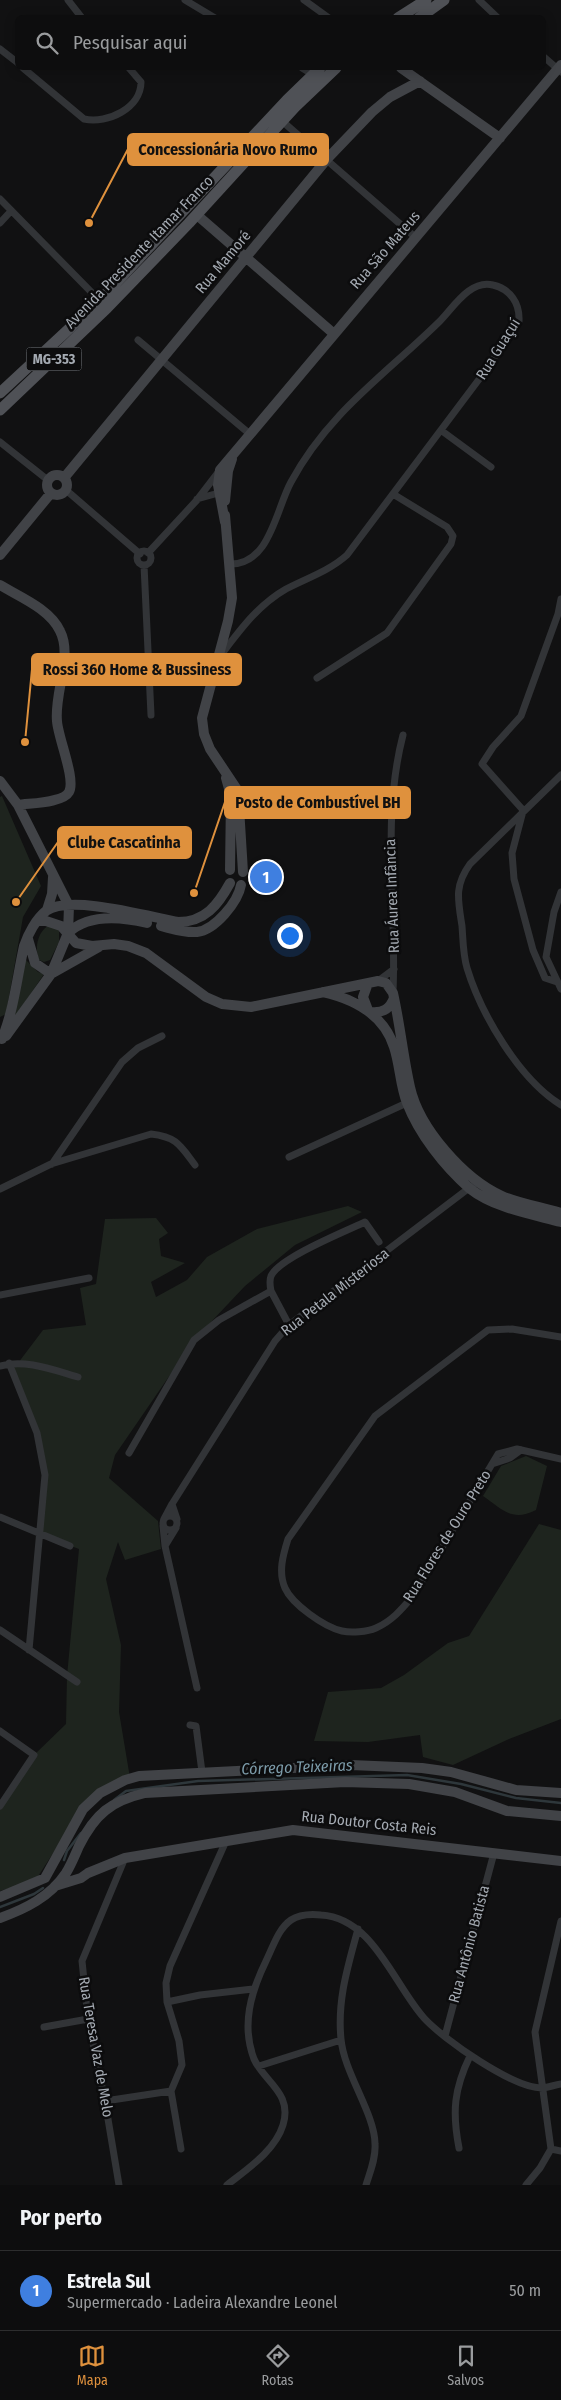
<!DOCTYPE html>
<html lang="pt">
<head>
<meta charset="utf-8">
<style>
	:root { --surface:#0d0d0e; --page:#1b1b1c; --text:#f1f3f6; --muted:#9a9c9e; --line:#2d2d2e; --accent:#df913d }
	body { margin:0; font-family:"Fira Sans Condensed",sans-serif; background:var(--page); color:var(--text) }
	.you { position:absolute; left:289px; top:935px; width:18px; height:18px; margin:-12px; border:4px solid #fff; border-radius:50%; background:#1a73e8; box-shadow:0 0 0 8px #1a73e833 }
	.badge { display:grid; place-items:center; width:32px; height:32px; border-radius:50%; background:var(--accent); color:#fff; font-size:16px; font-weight:700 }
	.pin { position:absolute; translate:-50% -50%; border:2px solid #fff; box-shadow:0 1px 5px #0006 }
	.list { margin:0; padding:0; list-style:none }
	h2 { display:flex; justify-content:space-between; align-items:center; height:65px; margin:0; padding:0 20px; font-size:21px }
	h2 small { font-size:16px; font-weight:400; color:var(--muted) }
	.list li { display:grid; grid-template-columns:32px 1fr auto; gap:15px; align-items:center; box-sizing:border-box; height:80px; padding:0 20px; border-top:1px solid var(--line) }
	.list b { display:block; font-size:19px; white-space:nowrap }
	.list p { margin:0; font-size:16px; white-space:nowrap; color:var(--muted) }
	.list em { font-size:16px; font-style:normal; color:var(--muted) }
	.icon { flex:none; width:28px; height:28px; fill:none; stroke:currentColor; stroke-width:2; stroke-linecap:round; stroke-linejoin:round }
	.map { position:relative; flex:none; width:561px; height:2185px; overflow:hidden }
	.search { position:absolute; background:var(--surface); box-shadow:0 2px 12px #0003; left:15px; right:15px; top:15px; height:55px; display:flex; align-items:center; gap:12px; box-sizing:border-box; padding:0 18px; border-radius:8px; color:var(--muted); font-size:19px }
	.sheet { height:145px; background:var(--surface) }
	nav { display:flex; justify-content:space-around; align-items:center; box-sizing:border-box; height:70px; border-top:1px solid var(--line); background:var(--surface); font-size:14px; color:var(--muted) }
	nav a { display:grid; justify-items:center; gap:2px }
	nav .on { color:var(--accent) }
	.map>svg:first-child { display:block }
	.green { fill:#1e241e }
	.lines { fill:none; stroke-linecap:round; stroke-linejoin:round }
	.stream { stroke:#2e373b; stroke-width:2.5 }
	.street { stroke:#323437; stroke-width:7 }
	.secondary { stroke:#414347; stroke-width:10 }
	.primary { stroke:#4f5156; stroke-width:11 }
	.labels { text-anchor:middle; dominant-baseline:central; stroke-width:5; stroke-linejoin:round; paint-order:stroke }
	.shield { fill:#0c0c0d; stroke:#767b80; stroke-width:1 }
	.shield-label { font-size:14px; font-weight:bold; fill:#a4aab2 }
	.street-label { font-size:15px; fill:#a4aab2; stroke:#0c0c0d }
	.water-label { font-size:16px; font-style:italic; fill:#7d9caa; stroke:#0c0c0d }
	.leader { fill:none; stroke:#df913d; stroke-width:2 }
	.callout-dot { fill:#df913d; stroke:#0c0c0d; stroke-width:2 }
	.callout { fill:#df913d; stroke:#df913d; stroke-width:2 }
	.callout-label { font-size:16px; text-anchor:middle; font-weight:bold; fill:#111 }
</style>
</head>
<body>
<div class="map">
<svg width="561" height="2185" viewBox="0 0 561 2185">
	<rect width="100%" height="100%" fill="#111112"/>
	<path class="green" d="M2,796L41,886L23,917L6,1014L0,1017V797Z
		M51,924L59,930V942L50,960L44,962L39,960C34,947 38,930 51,924Z
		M25,959L38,972L44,974L15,1017H13Z
		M348,1206L362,1212L295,1245L245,1286L194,1340L115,1455L109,1478L158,1521L161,1549L125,1560L118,1542L106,1579L121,1645L119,1712L130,1778L85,1804L35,1881L0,1891V1801L34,1755L66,1724L67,1676L79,1549L39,1534L45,1475L37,1433L12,1371L43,1330L86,1325L80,1288L96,1284L105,1219L156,1218L168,1233L159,1239L161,1256L185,1263L151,1282L156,1297L187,1280L207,1257L257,1229Z
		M526,1456L547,1466L536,1510C512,1522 503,1510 483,1496L501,1466Z
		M539,1524L561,1530V1719L509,1739L453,1765L423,1757L420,1735L368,1742L314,1741L328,1692L381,1688L404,1675L448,1643L469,1636Z"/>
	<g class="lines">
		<path class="stream" d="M114,1800L126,1791L198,1781L407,1775L461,1784L516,1798L561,1803
			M64,1860L67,1851L81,1833
			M0,1907L34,1894L43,1888"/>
		<path class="street" d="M68,0L82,18
			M185,0L215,18
			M304,0L329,18
			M479,0L498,18
			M0,49L18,63
			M544,57L561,72
			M23,68L84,119C108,124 141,108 141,82L129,68
			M302,68L312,74
			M282,121L415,237
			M0,199L102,303
			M0,223L11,211
			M138,340L251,435
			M442,431L491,467
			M0,442L49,481
			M66,490L140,554
			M197,499L222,492
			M137 558a7 7 0 1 1 14 0a7 7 0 1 1-14 0Z
			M148,553L197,500L220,470
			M144,565L151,715
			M221,655C240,630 258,605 286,589C307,578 329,571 347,555L483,374L519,321C520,303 510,289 493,285C470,279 453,308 439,322C386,374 328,413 291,482C276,509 270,565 230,564
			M317,678L387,633L451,544L453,536L447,527L393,494
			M561,775L470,864C454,886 458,900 462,926C463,939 463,955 467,968C481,1014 519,1079 561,1105
			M523,810L482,764L493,747L521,716L558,614L561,599
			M523,811L512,853L514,879L533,950L545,978L557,982
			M561,892L554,912L546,957L561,989
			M378,981L394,969
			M393,992C397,906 381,820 403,735
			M289,1157L411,1101
			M52,1164L122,1062L138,1048L162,1036
			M0,1189L51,1164L151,1134C177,1137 180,1145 195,1165
			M271,1291C270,1286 269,1281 271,1276C279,1258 346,1231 365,1222L379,1242
			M0,1295L89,1278
			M561,1337L512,1329L488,1330L375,1416L288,1539C283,1555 278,1572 285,1588C292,1604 324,1627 342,1631C351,1633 367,1632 376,1628C392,1621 402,1609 413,1596L498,1454L517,1449L561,1459
			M9,1363L37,1433L45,1475L29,1650
			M0,1366C26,1359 53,1370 78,1377
			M129,1453L194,1340L219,1320L271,1291L289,1325
			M492,1464L510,1458L521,1450
			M172,1504L275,1341L289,1325L477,1182
			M163 1523a7 7 0 1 1 14 0a7 7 0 1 1-14 0Z
			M0,1517L70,1546
			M164,1519L172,1504L177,1519
			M163,1526L165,1546L176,1528
			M165,1546L197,1688
			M0,1630L77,1682
			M190,1725L196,1726L202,1772
			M0,1731L34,1755L0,1806
			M358,1929C348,1966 337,2000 341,2039C344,2073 375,2114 375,2144C376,2158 370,2172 366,2185
			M167,2002L200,1995L253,1989
			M44,2027L88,2019
			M445,2036L494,1853
			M259,2066L341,2040
			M105,2101L171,2091
			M459,2148C452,2112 454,2089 470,2056
			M181,2149L171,2091L182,2065L179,2041L167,2002L166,1983L170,1966L226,1841
			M551,2149L561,2151
			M119,2185L105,2101L88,2019L82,1961L125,1858
			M227,2185C247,2169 275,2151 283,2125C293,2093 264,2082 254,2059C241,2025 251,1992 266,1961C273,1947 278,1929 291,1920C300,1914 311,1914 321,1915C373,1918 393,1983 424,2018C443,2039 514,2089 543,2088C549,2087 555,2085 561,2084
			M526,2185L540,2168L551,2149L535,2032L561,1921"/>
		<path class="secondary" d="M401,68L500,138
			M197,215L333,333
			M47 485a10 10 0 1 1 20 0a10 10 0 1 1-20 0Z
			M64,478L327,159L372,112L390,97L420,81
			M225,501L228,471L232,459
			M225,515L232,598L228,621L202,718L204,734L210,749L238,791L243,872
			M225,522L218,485L220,470L561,65
			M0,555L51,493
			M0,585C20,597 50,609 60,631C73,656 54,693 57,721C58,738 76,779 69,792C63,803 30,803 18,805
			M226,778L231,796L230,870
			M0,781L18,805L69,906L68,933L51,974L6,1036
			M47,910L52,894L53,877
			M37,921H46L61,926L76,943L92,946L114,944L128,946L146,953L206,997L222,1004L251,1007L378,981L386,983L393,993C400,1024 403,1056 410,1087C419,1128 464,1179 502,1196C520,1204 542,1207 561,1213
			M161,926C173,929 185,933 197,932C215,930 238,902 241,885
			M68,933C88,914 122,917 147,923
			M28,939L35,963L51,974
			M51,974L99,947
			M368,983L363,997L368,1010
			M323,992C354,999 384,1015 394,1047C400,1065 400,1085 407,1103C419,1134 444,1166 469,1188C494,1208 531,1214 561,1222
			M371,1012C383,1013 390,1009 394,998
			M2,1039C14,1009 17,978 24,946C28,934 36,919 46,911C70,894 150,917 178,922C205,922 218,905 230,883
			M55,1886L81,1878L88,1873L125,1858L293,1830L561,1861
			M0,1897L45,1878L83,1809L100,1793L125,1780L139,1776L351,1765L422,1768L451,1772L516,1790L561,1793
			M0,1918C25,1909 50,1897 66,1873C71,1865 75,1855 79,1846C95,1814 111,1801 145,1793L345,1782L409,1784L455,1792L507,1811L561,1816"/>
		<path class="primary" d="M398,18L426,0
			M419,18L444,0
			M0,393L99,301L287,100L320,68
			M0,410L107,308L189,223L295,107L336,68"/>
	</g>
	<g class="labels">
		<rect class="shield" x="26.5" y="347.5" width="55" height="23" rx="4"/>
		<g class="shield-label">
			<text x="54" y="359">MG-353</text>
		</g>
		<g class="street-label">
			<text transform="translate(385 250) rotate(-49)">Rua São Mateus</text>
			<text transform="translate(139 252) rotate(-46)">Avenida Presidente Itamar Franco</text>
			<text transform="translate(223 262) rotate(-50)">Rua Mamoré</text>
			<text transform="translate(498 349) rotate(-58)">Rua Guaçuí</text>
			<text transform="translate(392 896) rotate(-92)">Rua Áurea Infância</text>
			<text transform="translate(335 1292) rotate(-38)">Rua Petala Misteriosa</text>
			<text transform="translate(447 1536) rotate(-58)">Rua Flores de Ouro Preto</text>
			<text transform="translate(369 1823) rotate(6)">Rua Doutor Costa Reis</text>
			<text transform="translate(469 1944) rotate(-75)">Rua Antônio Batista</text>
			<text transform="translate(96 2047) rotate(80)">Rua Teresa Vaz de Melo</text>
		</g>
		<g class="water-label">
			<text transform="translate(297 1767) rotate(-2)">Córrego Teixeiras</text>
		</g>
	</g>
	<path class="leader" d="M89 223L128 149M25 742L32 669M194 893L225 802M16 902L58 842"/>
	<g class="callout-dot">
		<circle cx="89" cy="223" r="5"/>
		<circle cx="25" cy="742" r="5"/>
		<circle cx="194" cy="893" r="5"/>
		<circle cx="16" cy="902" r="5"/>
	</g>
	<g class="callout">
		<rect x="128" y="134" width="200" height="31" rx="5"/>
		<rect x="32" y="654" width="209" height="31" rx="5"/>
		<rect x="225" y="787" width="185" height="31" rx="5"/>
		<rect x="58" y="827" width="133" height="31" rx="5"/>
	</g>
	<g class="callout-label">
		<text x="228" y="155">Concessionária Novo Rumo</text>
		<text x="137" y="675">Rossi 360 Home &amp; Bussiness</text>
		<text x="318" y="808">Posto de Combustível BH</text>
		<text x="124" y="848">Clube Cascatinha</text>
	</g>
</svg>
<div class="you"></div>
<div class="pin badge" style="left:266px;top:877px;background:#3f7fe0">1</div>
<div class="search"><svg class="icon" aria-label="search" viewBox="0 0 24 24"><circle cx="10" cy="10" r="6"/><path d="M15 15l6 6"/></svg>Pesquisar aqui</div>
</div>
<section class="sheet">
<h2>Por perto<small></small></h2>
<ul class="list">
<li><span class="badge" style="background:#3f7fe0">1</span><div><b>Estrela Sul</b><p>Supermercado · Ladeira Alexandre Leonel</p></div><em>50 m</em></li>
</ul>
</section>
<nav>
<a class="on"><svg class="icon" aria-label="map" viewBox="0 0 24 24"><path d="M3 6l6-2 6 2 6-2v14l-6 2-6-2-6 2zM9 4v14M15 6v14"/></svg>Mapa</a>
<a><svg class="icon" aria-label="directions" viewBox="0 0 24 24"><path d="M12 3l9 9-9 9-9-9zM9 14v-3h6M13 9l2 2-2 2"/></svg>Rotas</a>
<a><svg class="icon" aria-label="saved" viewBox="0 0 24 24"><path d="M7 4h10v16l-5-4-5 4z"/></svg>Salvos</a>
</nav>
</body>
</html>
